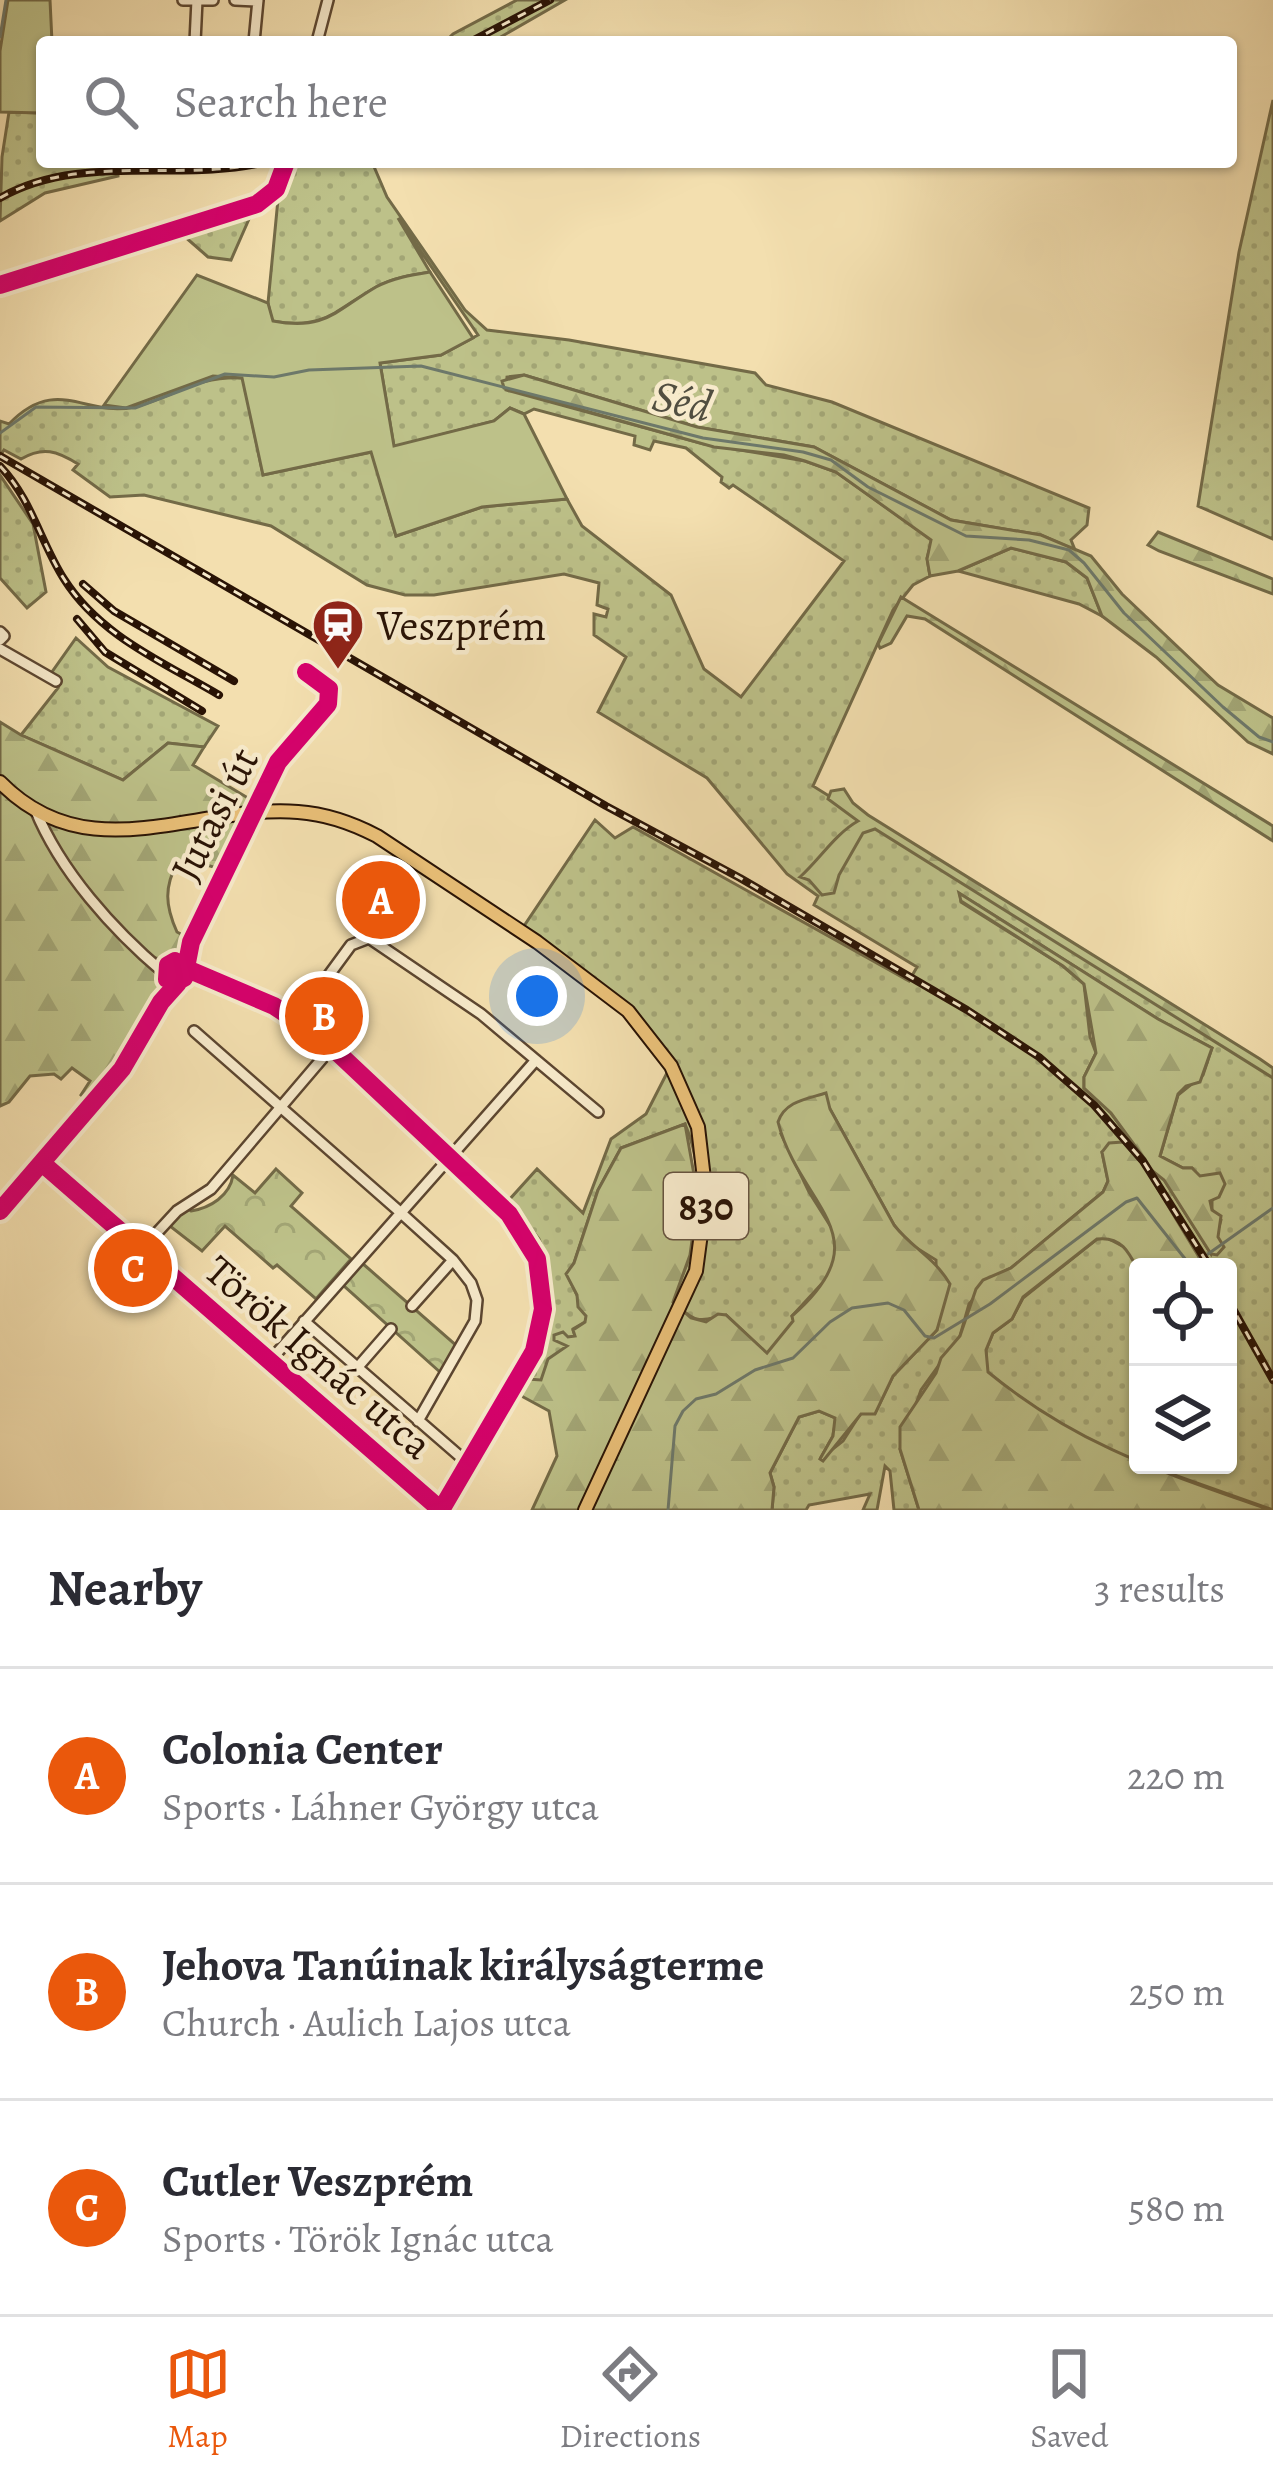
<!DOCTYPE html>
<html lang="en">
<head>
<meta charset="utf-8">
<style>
	:root { --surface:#fff; --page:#f7f7f7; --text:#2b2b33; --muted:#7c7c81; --line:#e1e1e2; --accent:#ea580c }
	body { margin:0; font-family:Alegreya,serif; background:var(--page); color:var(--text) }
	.controls { position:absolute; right:36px; bottom:36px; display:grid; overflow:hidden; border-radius:12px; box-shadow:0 3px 9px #0004 }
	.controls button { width:108px; height:108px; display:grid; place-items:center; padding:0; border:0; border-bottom:3px solid var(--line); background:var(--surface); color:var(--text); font:60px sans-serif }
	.you { position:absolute; left:537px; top:996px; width:42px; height:42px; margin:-30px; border:9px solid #fff; border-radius:50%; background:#1a73e8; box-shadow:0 0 0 18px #1a73e833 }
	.badge { display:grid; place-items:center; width:78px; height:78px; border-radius:50%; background:var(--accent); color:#fff; font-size:39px; font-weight:700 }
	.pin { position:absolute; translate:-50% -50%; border:6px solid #fff; box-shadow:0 3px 12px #0006 }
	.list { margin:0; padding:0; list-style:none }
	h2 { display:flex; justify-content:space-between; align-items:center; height:156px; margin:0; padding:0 48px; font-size:51px }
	h2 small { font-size:39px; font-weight:400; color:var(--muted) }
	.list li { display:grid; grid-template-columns:78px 1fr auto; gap:36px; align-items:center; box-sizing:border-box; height:216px; padding:0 48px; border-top:3px solid var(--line) }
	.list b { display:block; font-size:45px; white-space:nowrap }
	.list p { margin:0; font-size:39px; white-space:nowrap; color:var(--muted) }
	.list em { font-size:39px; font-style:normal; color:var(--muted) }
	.icon { flex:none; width:66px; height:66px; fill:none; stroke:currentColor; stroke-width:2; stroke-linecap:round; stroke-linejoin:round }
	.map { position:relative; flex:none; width:1273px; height:1510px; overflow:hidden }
	.search { position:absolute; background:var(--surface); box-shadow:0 3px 9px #0004; left:36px; right:36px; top:36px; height:132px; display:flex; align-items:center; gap:30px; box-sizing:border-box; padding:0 42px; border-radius:12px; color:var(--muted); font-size:45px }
	.sheet { height:804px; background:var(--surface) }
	nav { display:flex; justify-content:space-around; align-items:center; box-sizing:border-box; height:168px; border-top:3px solid var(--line); background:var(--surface); font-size:33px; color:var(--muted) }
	nav a { display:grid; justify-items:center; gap:6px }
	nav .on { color:var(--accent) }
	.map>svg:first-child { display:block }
	.grass { fill:url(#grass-dots); stroke:#736a47; stroke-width:3 }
	.forest { fill:url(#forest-firs); stroke:#736a47; stroke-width:3 }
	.park { fill:url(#park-crowns); stroke:#736a47; stroke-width:3 }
	.garden { fill:#bdc189; stroke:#736a47; stroke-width:3 }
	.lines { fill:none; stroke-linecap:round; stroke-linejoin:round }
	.stream { stroke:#6d786a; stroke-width:3 }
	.minor-casing { stroke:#5c4630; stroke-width:14 }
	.major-casing { stroke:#291305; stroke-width:16 }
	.minor { stroke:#f7eacb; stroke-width:9 }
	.major { stroke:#eac078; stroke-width:12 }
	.rail-casing { stroke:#291305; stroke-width:8 }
	.rail { stroke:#f7eacb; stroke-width:3; stroke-dasharray:9; stroke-linecap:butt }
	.cycleway-casing { stroke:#f7eacb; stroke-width:26 }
	.cycleway { stroke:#d6006c; stroke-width:18 }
	.labels { text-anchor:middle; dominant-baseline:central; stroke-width:9; stroke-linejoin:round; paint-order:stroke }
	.shield { fill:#f7eacb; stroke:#675440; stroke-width:3 }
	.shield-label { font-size:39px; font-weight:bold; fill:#291305 }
	.poi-label { font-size:42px; fill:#291305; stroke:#f7eacb; text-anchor:start }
	.street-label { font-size:42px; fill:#291305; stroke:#f7eacb }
	.water-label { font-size:45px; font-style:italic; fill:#514e40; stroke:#f7eacb }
</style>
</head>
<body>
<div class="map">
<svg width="1273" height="1510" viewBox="0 0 1273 1510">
	<defs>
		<pattern id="grass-dots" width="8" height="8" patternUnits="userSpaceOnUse" patternTransform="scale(3)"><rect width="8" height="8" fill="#bdc189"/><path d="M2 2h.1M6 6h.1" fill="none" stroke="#a2a575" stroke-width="1.8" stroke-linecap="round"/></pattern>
		<pattern id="forest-firs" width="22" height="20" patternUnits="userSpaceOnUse" patternTransform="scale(3)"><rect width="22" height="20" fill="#bdc189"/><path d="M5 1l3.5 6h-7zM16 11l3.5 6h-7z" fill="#a2a575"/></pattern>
		<pattern id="park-crowns" width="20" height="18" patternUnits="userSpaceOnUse" patternTransform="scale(3)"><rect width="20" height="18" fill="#bdc189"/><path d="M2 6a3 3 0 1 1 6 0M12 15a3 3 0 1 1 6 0" fill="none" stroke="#a2a575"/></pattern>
	</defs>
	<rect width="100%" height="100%" fill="#f3dfaf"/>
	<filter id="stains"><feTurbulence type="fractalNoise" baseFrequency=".00167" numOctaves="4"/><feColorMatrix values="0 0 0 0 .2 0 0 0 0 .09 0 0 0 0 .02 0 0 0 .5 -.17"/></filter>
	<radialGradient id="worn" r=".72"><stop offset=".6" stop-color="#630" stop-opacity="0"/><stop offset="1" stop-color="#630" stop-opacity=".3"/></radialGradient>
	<path class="grass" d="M517,0H565L492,42H445L453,34Z
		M1273,100V539L1198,506L1239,252Z
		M9,112L42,113V162H118V176L45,193L0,221L2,157Z
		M291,162H372L387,197L465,310L487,330L569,340L755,373L766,385L832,402L1089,508L1087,525L1071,540L1075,550L1041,535L951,520L814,447L697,427L524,375L507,377L506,390L704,444L805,461L836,472L932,540L927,558L930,576L913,585L893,610L813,786L1273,1074V1510L1146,1465H1228V1267H1205L1151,1176L1160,1173L1211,1254L1221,1220L1212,1210V1198L1192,1168H1183L1160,1156L1178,1095L1203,1075L1212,1048L1158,1019L960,894L961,902L1063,966L1084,984L1090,1037L1096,1053L1084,1077V1088L1111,1113L1144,1158L1139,1161L1123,1142L1102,1152L1108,1181L1103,1192L1011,1268L991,1278L969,1304L960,1336L921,1390L900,1449L919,1510H894L890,1471L885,1466L877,1510H863L870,1494L809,1505L806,1510H772L774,1487L770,1473L799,1417L819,1411L836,1418L833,1436L820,1459L843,1441L861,1413H875L893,1376L937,1330L936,1260L907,1242L894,1225L830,1109L781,1134L809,1192L836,1235L837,1254L827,1278L792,1316L794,1321L767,1354L726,1315C697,1322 696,1323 673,1302C676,1286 685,1272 689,1257C701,1216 702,1163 685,1124L621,1148L598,1190L574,1263L567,1274L587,1316L585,1322L573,1329L575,1336L562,1341L568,1346L549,1362L541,1381L527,1379L515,1389L542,1323L536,1256L547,1259L539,1239L509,1200L537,1169L583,1213L611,1139L646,1114L670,1067L645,1030L520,932L595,820L615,838L633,827L909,981L917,967L814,905L818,896L787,874L707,778L598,712L626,657L594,635V614L606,617L608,609L597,605L599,583L564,574L434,595H405L367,585L271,526L144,495L110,497L73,470L78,464C57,451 43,446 21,459L4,450L0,456V421L9,424C57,374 86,418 134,407C177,396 194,376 243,378L263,475L372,452L396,536L482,507L567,499L582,526L671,595L704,669L741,697L844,561L733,485L729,488L721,482L722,477L686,448L654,441L650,450L634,445L635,436L534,409L524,414L510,408L494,421L394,447L380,363L441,355L478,335L398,218L430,272C411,275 393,278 376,287C334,311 325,330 272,321L268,303L279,189Z
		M253,210L231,260L208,257L184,236V233Z
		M0,475L33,524L46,592L27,608L0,578Z
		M1011,548L1066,562L1087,578L1102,616L1079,604L958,571Z
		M76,638L108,667L218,726L204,747L168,743L123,780L21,735L58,688L47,679Z
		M1107,1238L1128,1249L1138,1270V1462C1082,1441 1033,1409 987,1372L986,1350L993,1333L1012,1319L1023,1298L1097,1239Z"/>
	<path class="forest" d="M524,375L697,427L814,447L951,520L1041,535L1091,556L1122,594L1218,685L1273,718V754L1248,742L1156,657L1102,616L1087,578L1066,562L1011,548L958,571L930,576L927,559L931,540L836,472L805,461L784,455L714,447L504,388L502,381Z
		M1158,532L1273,579V594L1159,551L1148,545Z
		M901,597L1273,826V841L925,619L907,616L891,643L880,648L878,644Z
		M0,722L21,735L123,780L168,743L204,747L193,765L248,798L253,806L227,871L193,861H178C164,887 165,905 177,932L192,940L175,961L149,957L166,979L159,1007L93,1105L81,1095L90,1081L72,1068L61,1079L54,1074L30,1076L9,1102L0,1106Z
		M844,789L853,803L868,815L1260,1059L1273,1068V1078L875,829L863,833L839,875L834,893L822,895L809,880L800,877C820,859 835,834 858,821L828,799L831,791Z
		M959,893L1158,1019L1212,1048L1200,1082L1186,1086L1178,1094L1160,1156L1183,1168H1192L1200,1176L1220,1173L1225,1184L1219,1197L1210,1201L1212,1210L1221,1216L1218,1237L1224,1247L1217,1255L1211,1254L1164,1180L1154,1172L1153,1181L1205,1267H1138V1270C1129,1252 1121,1236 1097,1239L1023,1297L1012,1319L993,1333L986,1350L988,1372C1078,1446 1163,1472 1270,1510H919L900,1449V1427L936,1373L941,1358L960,1336L976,1289L983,1280L1011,1268L1103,1192L1108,1181L1102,1152L1109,1143L1123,1142L1139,1160L1144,1158L1111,1113L1084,1088V1077L1096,1053L1084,984L1063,966L961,901Z
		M826,1093L830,1109L894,1225C913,1249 934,1257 950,1284L937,1330L893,1376L875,1414H861L823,1461L820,1459L833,1436L835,1418L819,1411L799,1417L770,1473L774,1487L772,1510H532L557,1456L549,1411L514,1392L527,1379L541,1380L548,1359L567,1346L554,1340V1335L563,1332L568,1337L575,1336L573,1330L585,1322L586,1316L578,1307L577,1295L566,1274L574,1263L598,1190L621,1148L685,1124L698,1197L690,1255L673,1302L691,1318L706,1322L718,1314L726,1315L767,1353L793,1321L792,1316C885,1235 800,1208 778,1122C785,1101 807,1099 826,1093Z"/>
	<path class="park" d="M276,1169L302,1193L291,1206L351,1259L316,1299L277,1265L273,1268L225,1226L202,1251L166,1223L185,1206L191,1211C210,1208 230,1196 233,1175L255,1193Z
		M362,1263L457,1346L441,1373L343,1285Z"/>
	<path class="garden" d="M8,0H50L52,42H42V113L0,112V51Z
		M430,272L473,338L441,355L380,363L394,446L494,421L510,408L524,414L567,499L482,507L396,536L371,452L263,475L242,378L213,376L126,408L104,405L197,275L268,303L273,321C325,331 335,311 376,287C393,278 411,275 430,272Z"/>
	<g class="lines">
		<path class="stream" d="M0,37L6,0
			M0,433L36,407L135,408L225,374L274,377L309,370L421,366L703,438L803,452L831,460L868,487L966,536L1029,540L1069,550L1084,563L1124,613L1223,707L1259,737L1273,742
			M1208,1254L1273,1208
			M668,1510L675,1426L683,1411L696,1399L716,1394L755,1370L793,1358L830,1322L852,1308L888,1303L904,1310L925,1336L934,1338L990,1304L1126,1202L1137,1198L1186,1260L1193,1263L1200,1258"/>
		<g class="minor-casing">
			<path id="minor" d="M183,0H213
				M235,0L258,1
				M195,42L197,0
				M254,42L258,0
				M317,42L328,0
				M0,285L257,204L276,189L286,162
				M0,632L4,636L0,640
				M0,649L56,681
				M35,809C60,871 113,930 164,973
				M184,966L175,961L168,965L167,979L175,983L184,978L191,942L278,762L328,704L329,689L306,672
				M185,968L274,1006L321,1037L509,1214L537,1259L543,1309L534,1351L441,1510
				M296,1020L351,945L369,938L481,1014L598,1112
				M194,1031L400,1212L453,1260L471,1283L477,1300L475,1321L418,1421
				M42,1163L441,1510
				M0,1211L122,1069L161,1002L178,983
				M141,1250L177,1211L211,1189L332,1047
				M412,1306L453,1260
				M304,1321L463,1459
				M269,1362L536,1060
				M357,1368L391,1329"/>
		</g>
		<g class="major-casing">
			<path id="major" d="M0,782C89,873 194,804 298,812C327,814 352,823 377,836L537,942L628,1011L671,1066L698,1127L706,1196L696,1271L585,1510"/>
		</g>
		<use href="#minor" class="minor"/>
		<use href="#major" class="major"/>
		<g class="rail-casing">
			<path id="rail" d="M470,42L550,0
				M0,198C80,152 179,183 266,162
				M0,456L606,806L740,878L967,1010L1039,1057L1094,1105L1143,1161L1210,1267
				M0,466C32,500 40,541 64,579C100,636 163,662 219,695
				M83,584L114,611L234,681
				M77,619L105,652L202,711
				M1228,1300L1273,1380"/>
		</g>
		<use href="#rail" class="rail"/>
		<g class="cycleway-casing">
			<path id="cycleway" d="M0,285L257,204L276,189L286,162
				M184,966L175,961L168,965L167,979L175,983L184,978L191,942L278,762L328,704L329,689L306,672
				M185,968L274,1006L321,1037L509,1214L537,1259L543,1309L534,1351L441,1510
				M42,1163L441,1510
				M0,1211L122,1069L161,1002L178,983"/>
		</g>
		<use href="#cycleway" class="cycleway"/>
	</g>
	<defs>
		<g id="station-pin" transform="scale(2.7)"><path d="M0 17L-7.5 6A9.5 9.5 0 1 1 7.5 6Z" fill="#8f2418" stroke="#f7eacb"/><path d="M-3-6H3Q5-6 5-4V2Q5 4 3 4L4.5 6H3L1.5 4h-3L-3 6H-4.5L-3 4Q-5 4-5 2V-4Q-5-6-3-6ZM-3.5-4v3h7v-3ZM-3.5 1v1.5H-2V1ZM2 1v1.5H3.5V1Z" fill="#fff"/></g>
	</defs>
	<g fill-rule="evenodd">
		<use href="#station-pin" x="338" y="625"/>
	</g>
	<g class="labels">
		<rect class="shield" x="664" y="1173" width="84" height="66" rx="9"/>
		<g class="shield-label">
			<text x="706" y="1206">830</text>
		</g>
		<g class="poi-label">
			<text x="377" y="625">Veszprém</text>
		</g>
		<g class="street-label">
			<text transform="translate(214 814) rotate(-63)">Jutasi út</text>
			<text transform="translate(319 1357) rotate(41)">Török Ignác utca</text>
		</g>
		<g class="water-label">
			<text transform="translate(682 401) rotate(13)">Séd</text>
		</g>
	</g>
	<rect width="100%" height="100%" filter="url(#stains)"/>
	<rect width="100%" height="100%" fill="url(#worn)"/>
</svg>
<div class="controls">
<button><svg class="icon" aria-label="locate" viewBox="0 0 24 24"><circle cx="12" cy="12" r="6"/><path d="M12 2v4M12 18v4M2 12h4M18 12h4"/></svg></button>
<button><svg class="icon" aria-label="layers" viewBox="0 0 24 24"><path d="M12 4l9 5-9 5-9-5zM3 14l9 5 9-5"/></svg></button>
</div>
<div class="you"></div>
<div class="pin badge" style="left:381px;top:900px">A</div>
<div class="pin badge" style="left:324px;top:1016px">B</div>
<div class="pin badge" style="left:133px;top:1268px">C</div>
<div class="search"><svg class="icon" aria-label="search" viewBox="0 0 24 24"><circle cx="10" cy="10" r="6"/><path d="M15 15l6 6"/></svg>Search here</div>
</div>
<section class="sheet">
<h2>Nearby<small>3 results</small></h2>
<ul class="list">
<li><span class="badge">A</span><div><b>Colonia Center</b><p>Sports · Láhner György utca</p></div><em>220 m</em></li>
<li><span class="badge">B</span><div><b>Jehova Tanúinak királyságterme</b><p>Church · Aulich Lajos utca</p></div><em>250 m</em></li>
<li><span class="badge">C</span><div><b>Cutler Veszprém</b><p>Sports · Török Ignác utca</p></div><em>580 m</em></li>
</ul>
</section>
<nav>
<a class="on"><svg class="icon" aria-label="map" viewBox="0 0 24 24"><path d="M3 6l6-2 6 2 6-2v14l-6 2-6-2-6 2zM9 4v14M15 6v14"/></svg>Map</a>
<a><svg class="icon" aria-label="directions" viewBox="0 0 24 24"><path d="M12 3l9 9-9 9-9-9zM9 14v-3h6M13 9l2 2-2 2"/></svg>Directions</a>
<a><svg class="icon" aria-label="saved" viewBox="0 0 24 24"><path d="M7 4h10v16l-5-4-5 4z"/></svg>Saved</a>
</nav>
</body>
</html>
